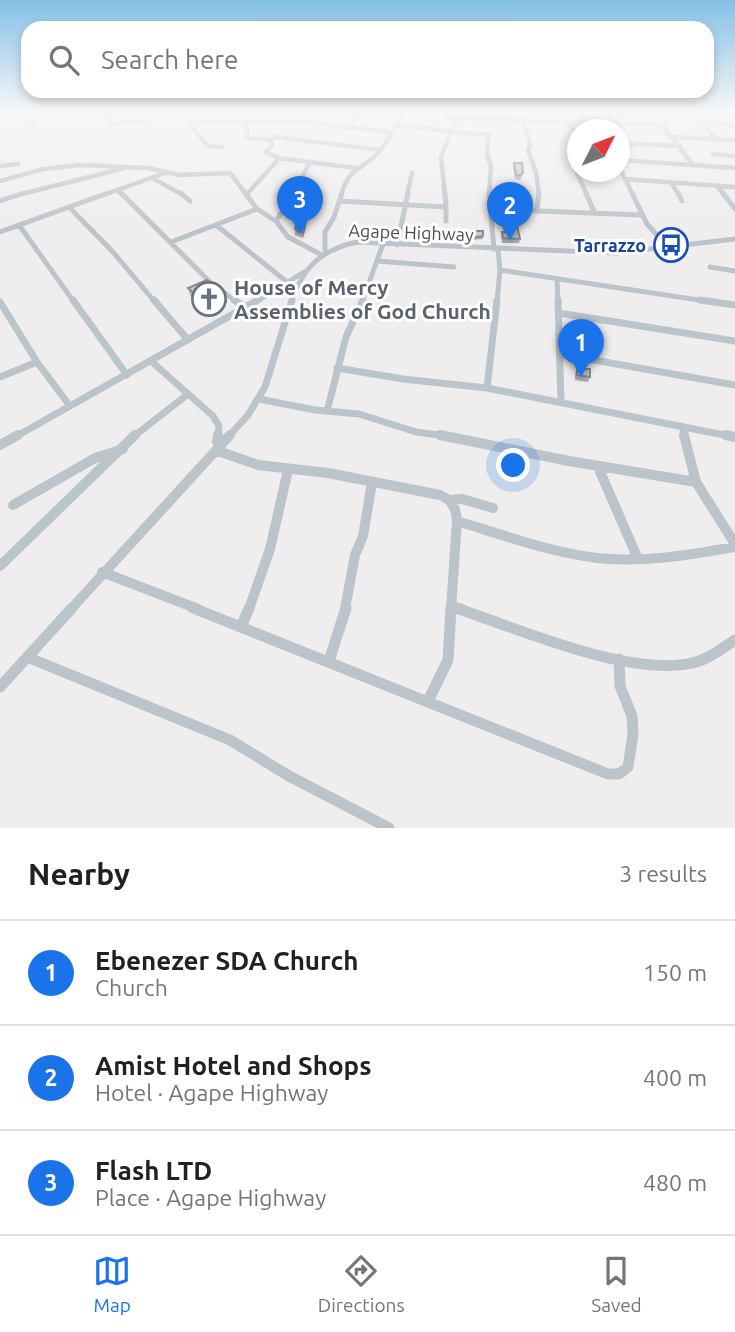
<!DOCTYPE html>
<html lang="en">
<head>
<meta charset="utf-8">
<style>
	:root { --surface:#fff; --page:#f6f6f6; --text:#202124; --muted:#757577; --line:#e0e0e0; --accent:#1a73e8 }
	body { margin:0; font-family:Ubuntu,sans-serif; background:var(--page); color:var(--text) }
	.compass { position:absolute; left:567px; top:119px; width:63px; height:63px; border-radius:50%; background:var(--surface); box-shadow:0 4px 10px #0003; rotate:48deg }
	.you { position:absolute; left:514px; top:466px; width:24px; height:24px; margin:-18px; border:5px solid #fff; border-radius:50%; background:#1a73e8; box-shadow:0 0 0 10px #1a73e833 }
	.badge { display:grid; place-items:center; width:46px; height:46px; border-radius:50%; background:var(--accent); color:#fff; font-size:23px; font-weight:700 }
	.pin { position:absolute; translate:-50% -58px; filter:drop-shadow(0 2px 4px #0008) }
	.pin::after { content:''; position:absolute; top:37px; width:24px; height:21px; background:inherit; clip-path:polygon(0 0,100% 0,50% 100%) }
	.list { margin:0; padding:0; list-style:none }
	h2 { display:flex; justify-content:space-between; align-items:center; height:91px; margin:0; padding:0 28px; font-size:30px }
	h2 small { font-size:23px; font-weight:400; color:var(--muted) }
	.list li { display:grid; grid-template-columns:46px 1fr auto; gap:21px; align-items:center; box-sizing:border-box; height:105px; padding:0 28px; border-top:2px solid var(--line) }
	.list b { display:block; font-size:26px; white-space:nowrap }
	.list p { margin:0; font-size:23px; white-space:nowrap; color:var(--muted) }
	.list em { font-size:23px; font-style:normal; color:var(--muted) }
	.icon { flex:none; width:38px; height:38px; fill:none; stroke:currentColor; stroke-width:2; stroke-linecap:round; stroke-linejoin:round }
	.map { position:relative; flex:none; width:735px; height:828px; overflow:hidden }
	.search { position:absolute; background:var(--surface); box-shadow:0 4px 10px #0003; left:21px; right:21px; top:21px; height:77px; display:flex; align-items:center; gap:18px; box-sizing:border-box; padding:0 24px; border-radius:21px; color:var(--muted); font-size:26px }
	.sheet { height:406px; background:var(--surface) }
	nav { display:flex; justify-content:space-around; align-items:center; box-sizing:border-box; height:98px; border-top:2px solid var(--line); background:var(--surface); font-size:19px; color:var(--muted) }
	nav a { display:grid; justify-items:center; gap:4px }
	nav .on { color:var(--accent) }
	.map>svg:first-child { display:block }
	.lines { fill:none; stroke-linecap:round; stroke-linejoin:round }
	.minor-far4 { stroke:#bcc4cb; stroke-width:4.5 }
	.minor-far3 { stroke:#bcc4cb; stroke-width:5 }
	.minor-far2 { stroke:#bcc4cb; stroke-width:7 }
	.minor-far1 { stroke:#bcc4cb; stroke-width:10 }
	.minor { stroke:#bcc4cb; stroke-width:11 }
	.wall { fill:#abadb2 }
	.shaded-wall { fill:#8b8d91 }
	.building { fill:#c7c9cf; stroke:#8b8d91; stroke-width:2 }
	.labels { text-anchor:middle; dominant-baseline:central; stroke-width:6; stroke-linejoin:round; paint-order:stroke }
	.far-street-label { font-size:18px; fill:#465059; stroke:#fff }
	.far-transit-label { font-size:18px; font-weight:bold; fill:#164399; stroke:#fff; text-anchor:end }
	.worship-label { font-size:21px; font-weight:bold; fill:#5b616d; stroke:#fff; text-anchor:start }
</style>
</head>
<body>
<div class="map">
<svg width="735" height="828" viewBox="0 0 735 828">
	<rect width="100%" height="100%" fill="#efeded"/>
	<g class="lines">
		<path class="minor-far4" d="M108,111L106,116L111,123L145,122
			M183,111L185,119L208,146L222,147
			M343,111L359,114
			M446,111V116L455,118
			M662,111L665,129L693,165
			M703,111L705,124L715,140
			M69,117L72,111
			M527,120L524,124L530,145L528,150L536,172L539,195
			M190,122H247
			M564,122L578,132
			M705,122L735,126
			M617,123L619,111
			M36,125L31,119L38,111
			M395,125L449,131
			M347,128L361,111
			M449,132L488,135L487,154L491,166L489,195
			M673,137L735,140
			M271,140L247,138V122L295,121L389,132
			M620,143L680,146
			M713,154L735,156
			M278,158L356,168
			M620,160L735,168
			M0,166L18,164
			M574,166L587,195
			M620,169L633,195
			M152,178L183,195
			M625,179L735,187
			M0,181L43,169L80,165L148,168L179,175L230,173L247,195
			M671,182L679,195
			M717,186L724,195
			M118,191L122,195
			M18,195L125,168
			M103,195L165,173
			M246,195L277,161V157L266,152L272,145L271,140L276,137L380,150
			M293,195L309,164
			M341,195C350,166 359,172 377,154C388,143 396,124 404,111
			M407,195L412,173
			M445,195L441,157L456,118L663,125"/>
		<path class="minor-far3" d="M121,193L213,285L237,302
			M181,193L190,201
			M245,193L257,209L276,221L288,237L320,254
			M489,193L494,249
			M586,193L595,214
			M632,193L647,224L668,247
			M678,193L682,201
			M723,193L735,209
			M0,201L24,193
			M340,201L446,207L445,193
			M69,207L113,252L155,302
			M446,207V221
			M492,209L641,215
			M537,211L539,193
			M276,221L294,193
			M19,225L74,302
			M216,225L287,282
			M0,232L108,193
			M171,242L257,209
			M397,245L408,193
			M325,250V232L334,217L342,193
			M377,261L454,267
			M710,267L735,271
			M500,270L712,302
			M557,279L558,302
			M256,302L304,272
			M291,302C304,266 321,250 357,242L616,253L735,239
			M362,302L383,244
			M497,302L500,270L498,249"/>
		<path class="minor-far2" d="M73,300L127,375
			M154,300L188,340
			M234,300L246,308
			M558,300L561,401
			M700,300L735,305
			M0,302L37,362L70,406
			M559,313L735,341
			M560,354L735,385
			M151,361L213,416L219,426L218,437
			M337,368L403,379L487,388L734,437
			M0,377L37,362
			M487,388L497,300
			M259,399L315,410L359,414L416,432L454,437
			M327,411L346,337L363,300
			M682,426L685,437
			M15,437L258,300
			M133,437L188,394
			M228,437L248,415L265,387L292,300"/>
		<path class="minor-far1" d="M218,435L217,442L221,447
			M440,435L569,461L696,482
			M684,435L696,482L735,544
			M726,435L735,437
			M0,445L18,435
			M218,451L258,465L328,473L440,495C452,500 456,508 457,521L451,609
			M598,467L638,559
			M450,500L462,499L493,508
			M13,505L95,458L123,449
			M457,521C503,535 549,552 597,558C643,563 690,555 735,547
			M0,566L135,435
			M102,572L198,609
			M452,606L462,609
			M71,609L230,435
			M249,609L270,549L288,470
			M345,609L355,555L363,536L372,483"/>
		<path class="minor" d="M193,608L608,774H619L628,767L633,734L632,716L620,686L619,659
			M456,608C519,629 628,677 692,663C708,660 722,648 735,640
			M242,625L249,608
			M27,657L230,740L289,776L389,828
			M329,661L346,608
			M0,687L72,608
			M428,701L448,660L451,608"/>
	</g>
	<path class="wall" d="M514,163L522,177L520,180L515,179L513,167Z
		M306,221V227L303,238L295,235V229Z
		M504,221L520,239L519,243H502L501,237L502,232H504L503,225Z
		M471,231L483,236V239L471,240Z
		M188,288L225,292L227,302L206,311L191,297Z
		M577,369L590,377L588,382L575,380V374Z"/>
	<path class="shaded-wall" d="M306,221V227L303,238V233Z
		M225,292L227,302L206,311L204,302Z"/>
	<path class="building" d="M514,163H522L523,173L521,175H516Z
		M297,221H306L303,233L295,229Z
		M504,221H516L520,239L503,238L502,232H505Z
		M471,231H483V236L472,238Z
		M207,280L225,292L204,302L188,288Z
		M577,369H590V377L577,375Z"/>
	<linearGradient id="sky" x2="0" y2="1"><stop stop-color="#83c0e7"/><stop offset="0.49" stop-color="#f8f7f7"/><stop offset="1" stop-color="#f8f7f7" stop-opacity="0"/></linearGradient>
	<rect width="735" height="227" fill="url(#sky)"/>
	<defs>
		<g id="bus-ring" transform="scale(1.75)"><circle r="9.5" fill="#fff" stroke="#1a4fb4" stroke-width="1.5"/><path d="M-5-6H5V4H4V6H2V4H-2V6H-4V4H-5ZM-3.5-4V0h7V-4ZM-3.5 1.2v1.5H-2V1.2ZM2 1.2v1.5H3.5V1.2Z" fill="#1a4fb4"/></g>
		<g id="church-ring" transform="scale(1.75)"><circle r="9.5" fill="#fff" stroke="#6b7280" stroke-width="1.5"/><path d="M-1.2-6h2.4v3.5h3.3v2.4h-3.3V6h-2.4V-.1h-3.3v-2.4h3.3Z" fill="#6b7280"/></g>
	</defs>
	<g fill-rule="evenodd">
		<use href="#bus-ring" x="671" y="245"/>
		<use href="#church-ring" x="209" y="299"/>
	</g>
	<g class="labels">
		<g class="far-street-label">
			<text transform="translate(411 232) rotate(2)">Agape Highway</text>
		</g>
		<g class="far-transit-label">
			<text x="646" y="245">Tarrazzo</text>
		</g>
		<g class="worship-label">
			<text x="234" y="287">House of Mercy<tspan x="234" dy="24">Assemblies of God Church</tspan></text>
		</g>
	</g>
</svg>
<svg class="compass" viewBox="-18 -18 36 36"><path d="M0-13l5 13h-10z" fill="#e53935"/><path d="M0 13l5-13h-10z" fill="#757577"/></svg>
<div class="you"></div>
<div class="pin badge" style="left:581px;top:377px">1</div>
<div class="pin badge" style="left:510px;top:240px">2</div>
<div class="pin badge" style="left:300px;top:234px">3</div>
<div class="search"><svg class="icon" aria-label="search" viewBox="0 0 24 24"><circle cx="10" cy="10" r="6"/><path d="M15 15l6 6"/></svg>Search here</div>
</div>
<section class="sheet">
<h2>Nearby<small>3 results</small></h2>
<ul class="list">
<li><span class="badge">1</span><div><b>Ebenezer SDA Church</b><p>Church</p></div><em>150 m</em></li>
<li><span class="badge">2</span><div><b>Amist Hotel and Shops</b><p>Hotel · Agape Highway</p></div><em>400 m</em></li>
<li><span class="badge">3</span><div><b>Flash LTD</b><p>Place · Agape Highway</p></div><em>480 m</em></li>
</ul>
</section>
<nav>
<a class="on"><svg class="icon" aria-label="map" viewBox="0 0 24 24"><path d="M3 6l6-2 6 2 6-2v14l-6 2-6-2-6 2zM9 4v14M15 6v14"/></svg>Map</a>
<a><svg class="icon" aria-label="directions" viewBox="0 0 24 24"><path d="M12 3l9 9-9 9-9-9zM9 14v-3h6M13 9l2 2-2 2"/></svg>Directions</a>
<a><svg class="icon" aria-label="saved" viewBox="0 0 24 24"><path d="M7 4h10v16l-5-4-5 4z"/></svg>Saved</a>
</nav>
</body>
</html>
